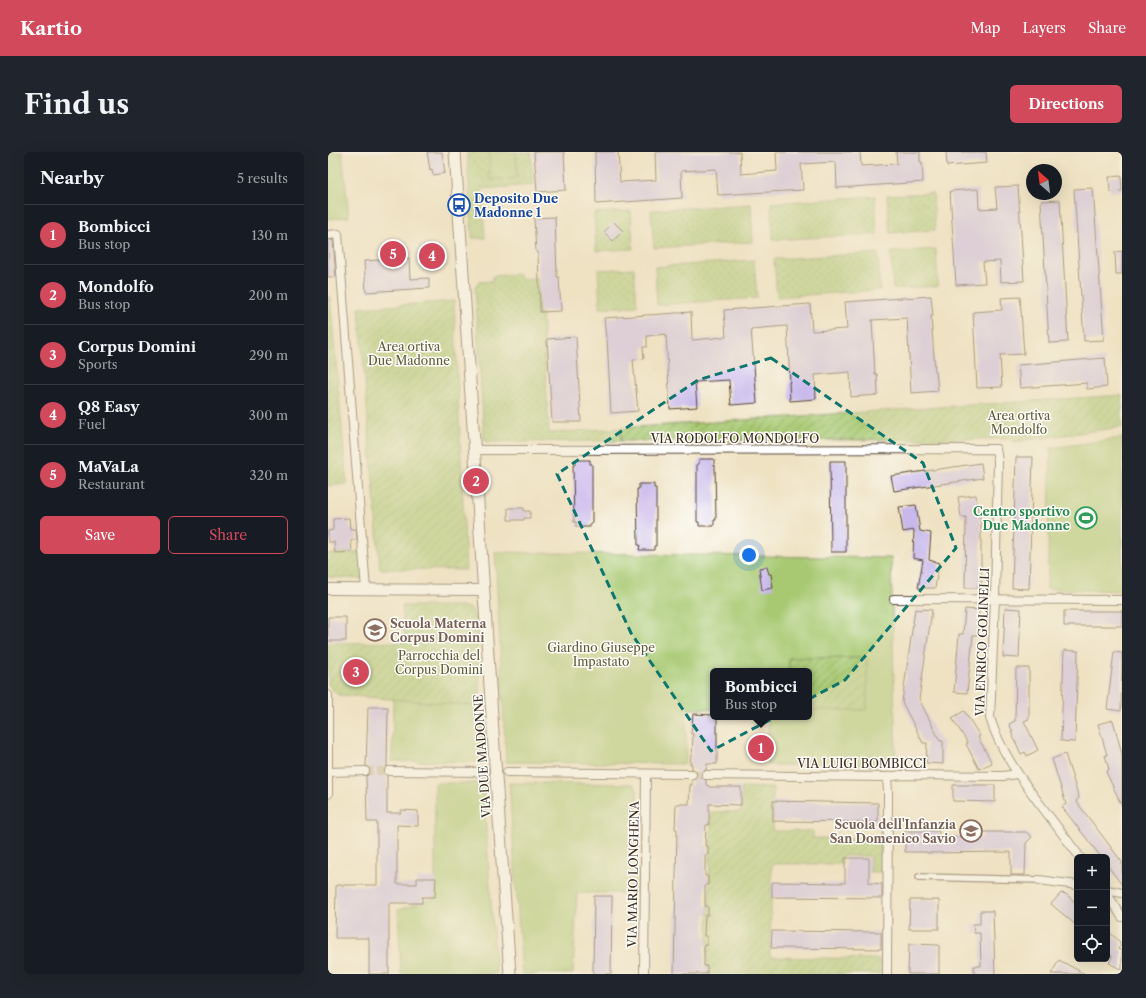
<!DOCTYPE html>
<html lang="en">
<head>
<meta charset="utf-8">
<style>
	:root { --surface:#171b24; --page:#20242c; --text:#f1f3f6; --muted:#9ea1a6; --line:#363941; --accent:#d1495b }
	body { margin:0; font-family:"Libre Caslon Text",serif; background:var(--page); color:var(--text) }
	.controls { position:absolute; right:12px; bottom:12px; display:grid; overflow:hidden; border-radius:6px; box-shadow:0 4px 16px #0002 }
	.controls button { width:36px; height:36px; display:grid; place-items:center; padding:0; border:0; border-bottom:1px solid var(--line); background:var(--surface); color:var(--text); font:20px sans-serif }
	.compass { position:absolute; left:698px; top:12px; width:36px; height:36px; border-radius:50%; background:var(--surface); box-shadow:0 4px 16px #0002; rotate:332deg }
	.you { position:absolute; left:421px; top:403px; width:14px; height:14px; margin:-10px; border:3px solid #fff; border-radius:50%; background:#1a73e8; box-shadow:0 0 0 6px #1a73e833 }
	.badge { display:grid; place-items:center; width:26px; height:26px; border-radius:50%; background:var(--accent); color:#fff; font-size:13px; font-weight:700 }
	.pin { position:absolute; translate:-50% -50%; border:2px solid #fff; box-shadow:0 1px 4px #0006 }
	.popup { position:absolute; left:382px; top:516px; width:102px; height:52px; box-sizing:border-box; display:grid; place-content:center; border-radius:6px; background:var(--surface); filter:drop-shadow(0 1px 3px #0005); font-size:13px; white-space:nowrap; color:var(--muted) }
	.popup b { font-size:15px; color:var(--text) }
	.popup::after { content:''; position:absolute; left:50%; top:100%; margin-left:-8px; border:8px solid transparent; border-top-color:var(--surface) }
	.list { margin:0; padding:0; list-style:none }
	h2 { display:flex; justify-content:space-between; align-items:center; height:52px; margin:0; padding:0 16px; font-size:17px }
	h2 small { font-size:13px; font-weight:400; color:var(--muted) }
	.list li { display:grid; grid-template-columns:26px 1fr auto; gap:12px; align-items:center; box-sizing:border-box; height:60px; padding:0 16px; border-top:1px solid var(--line) }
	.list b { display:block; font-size:15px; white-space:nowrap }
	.list p { margin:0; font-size:13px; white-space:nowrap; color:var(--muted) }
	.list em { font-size:13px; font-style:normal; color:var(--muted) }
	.actions { display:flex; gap:8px; padding:12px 16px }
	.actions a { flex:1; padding:9px 0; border:1px solid var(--accent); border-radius:6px; text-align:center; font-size:14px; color:var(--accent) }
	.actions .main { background:var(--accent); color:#fff }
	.icon { flex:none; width:22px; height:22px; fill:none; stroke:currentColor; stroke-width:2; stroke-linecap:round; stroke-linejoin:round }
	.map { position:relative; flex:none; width:794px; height:822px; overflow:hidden; border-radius:6px }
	header { display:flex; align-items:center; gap:24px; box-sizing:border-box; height:56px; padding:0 20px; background:var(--accent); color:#fff }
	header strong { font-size:19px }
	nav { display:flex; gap:22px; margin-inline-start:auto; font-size:14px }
	.intro { display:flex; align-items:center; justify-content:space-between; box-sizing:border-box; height:96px; padding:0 24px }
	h1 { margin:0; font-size:28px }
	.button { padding:10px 18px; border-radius:6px; background:var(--accent); color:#fff; font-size:14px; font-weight:700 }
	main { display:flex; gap:24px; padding:0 24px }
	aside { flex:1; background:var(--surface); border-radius:6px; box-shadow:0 4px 16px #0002 }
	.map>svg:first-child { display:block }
	.grass { fill:url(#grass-dots); stroke:#727a48 }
	.park { fill:#a8c972; stroke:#727a48 }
	.garden { fill:url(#garden-furrows); stroke:#727a48 }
	.building { fill:#c8b8ec }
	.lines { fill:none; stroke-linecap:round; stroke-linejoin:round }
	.minor-tunnel { stroke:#cbbda2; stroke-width:8; stroke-dasharray:8 4; stroke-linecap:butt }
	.pedestrian-casing { stroke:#564637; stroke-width:8 }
	.minor-casing { stroke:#564637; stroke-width:10 }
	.tertiary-casing { stroke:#564637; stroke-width:12 }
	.secondary-casing { stroke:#564637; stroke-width:13 }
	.pedestrian { stroke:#fff; stroke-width:5.5 }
	.minor { stroke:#fff; stroke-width:8 }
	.tertiary { stroke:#fff; stroke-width:10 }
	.secondary { stroke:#fff; stroke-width:11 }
	.secondary-bridge-casing { stroke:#564637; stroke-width:13; stroke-linecap:butt }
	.secondary-bridge { stroke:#fff; stroke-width:11 }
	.marked { fill:none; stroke:#0f766e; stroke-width:3; stroke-dasharray:8 5; stroke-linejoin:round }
	.labels { text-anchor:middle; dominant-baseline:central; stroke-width:3; stroke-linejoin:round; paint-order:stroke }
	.transit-label { font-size:12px; font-weight:bold; fill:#164399; stroke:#fdfcf7; text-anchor:start }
	.park-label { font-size:12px; fill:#5c5a37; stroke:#fdfcf7 }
	.street-label { font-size:12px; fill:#3b2a1e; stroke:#fdfcf7 }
	.leisure-label { font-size:12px; font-weight:bold; fill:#27864d; stroke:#fdfcf7; text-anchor:end }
	.education-label { font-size:12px; font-weight:bold; fill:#785e54; stroke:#fdfcf7; text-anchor:start }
</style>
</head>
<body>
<header>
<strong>Kartio</strong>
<nav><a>Map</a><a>Layers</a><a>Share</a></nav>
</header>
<div class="intro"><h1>Find us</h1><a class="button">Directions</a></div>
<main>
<aside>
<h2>Nearby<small>5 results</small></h2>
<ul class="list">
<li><span class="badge">1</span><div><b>Bombicci</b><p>Bus stop</p></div><em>130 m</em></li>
<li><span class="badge">2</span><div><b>Mondolfo</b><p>Bus stop</p></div><em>200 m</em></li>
<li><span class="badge">3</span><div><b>Corpus Domini</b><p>Sports</p></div><em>290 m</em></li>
<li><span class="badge">4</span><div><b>Q8 Easy</b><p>Fuel</p></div><em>300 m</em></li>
<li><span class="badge">5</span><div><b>MaVaLa</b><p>Restaurant</p></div><em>320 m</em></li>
</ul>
<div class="actions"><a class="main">Save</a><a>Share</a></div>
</aside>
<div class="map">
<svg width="794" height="822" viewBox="0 0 794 822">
	<defs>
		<pattern id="grass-dots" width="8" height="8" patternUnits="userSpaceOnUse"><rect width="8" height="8" fill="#a8c972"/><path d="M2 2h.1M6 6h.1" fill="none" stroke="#8aa35d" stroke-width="1.8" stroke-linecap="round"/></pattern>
		<pattern id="garden-furrows" width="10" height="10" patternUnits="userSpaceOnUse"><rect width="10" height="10" fill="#a8c972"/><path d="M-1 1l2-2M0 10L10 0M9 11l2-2" fill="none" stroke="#8aa35d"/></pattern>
	</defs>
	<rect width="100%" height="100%" fill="#fdfcf7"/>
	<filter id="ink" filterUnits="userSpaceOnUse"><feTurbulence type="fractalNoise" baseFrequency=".025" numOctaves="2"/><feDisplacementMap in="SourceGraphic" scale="8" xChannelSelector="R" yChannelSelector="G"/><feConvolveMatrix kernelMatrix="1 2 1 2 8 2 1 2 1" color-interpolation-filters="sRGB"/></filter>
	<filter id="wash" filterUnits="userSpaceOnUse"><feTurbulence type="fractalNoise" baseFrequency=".012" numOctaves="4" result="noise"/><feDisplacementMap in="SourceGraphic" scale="16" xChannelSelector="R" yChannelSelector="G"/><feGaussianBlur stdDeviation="0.9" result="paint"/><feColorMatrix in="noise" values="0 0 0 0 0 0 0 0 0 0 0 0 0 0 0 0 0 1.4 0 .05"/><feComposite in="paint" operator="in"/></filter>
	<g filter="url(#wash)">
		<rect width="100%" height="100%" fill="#efe2c3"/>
		<path class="grass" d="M139,0H203L205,33L154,37L157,86H144Z
			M605,41L607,78L562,81L559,43Z
			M547,44L549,82L445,88L443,51Z
			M423,52L425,90L326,96L323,58Z
			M303,59L305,97L268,99L266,61Z
			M608,97L610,134L565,137L563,100Z
			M550,101L552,138L449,145L446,107Z
			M426,108L429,146L329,153L327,115Z
			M306,116L309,154L272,156L270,118Z
			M190,122L194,127L209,126L211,162H214L221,281L293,276V289L163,290L158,289L156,286L147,135L151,130L164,129V125L166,124Z"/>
		<path class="park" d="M0,0H14L21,65L0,67Z
			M161,0H188L189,26L162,28Z
			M794,286V439L719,437L723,296Z
			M167,400L563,406L568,614L440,613V565H481V519H385V557H358V612L178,610Z
			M65,547L153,554L156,610L64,609Z
			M107,631H155L168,822H73L70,758L107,746Z
			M181,631L305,632L309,637L308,741H249L245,822H194Z"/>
		<path class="garden" d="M0,145H2L19,332L0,334Z
			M126,149L138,418L52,417L31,156Z
			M794,243V275L685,290L683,287L293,289V276Z
			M35,399L37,427L0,425V402Z
			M74,454H134L143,457L147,464L153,554L10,543L0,533V491L77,490Z
			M461,506H539V558H481V519H461Z
			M413,635L445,636V679H485V686H553V720H542V704H514V712H444L442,805L552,807V822H379L383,660H413Z"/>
		<g id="blocks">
			<path class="building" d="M99,0H114L117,21L105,23L104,17L102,18Z
				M206,0H236L238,38L209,40Z
				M267,0H290L292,30L328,28L327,0H412L413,22L449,19L448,0H532L533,14L569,12L568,0H592V10H594L595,30L509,36L508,10L473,12L475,38L390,43L388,17L353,19L354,46L268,52Z
				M618,0H658L659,11L619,14Z
				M793,24L794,39L782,40L781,25Z
				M690,34L696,129L673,130L672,109L655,110L657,131L628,133L622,39L650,37L651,57L669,56L667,35Z
				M765,36L776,188L756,189L746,37Z
				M732,48L740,190L721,191L713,49Z
				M227,65L229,125H231L233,159L212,160L210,100H208L206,66Z
				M286,70L295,79L285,89L276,80Z
				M0,88H5L8,125H0Z
				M794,99V122H788L787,100Z
				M81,106L82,127L101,126V136L38,140L36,109Z
				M603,144L605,164H603L607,219H608L610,239L583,241L579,166L544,168L547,222H549L550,243L523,245L522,220L487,223L488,247L462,249L461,230H462L459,174L423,177L429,251L403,253L401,228L367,230L369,255L342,257L338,182L319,184V195H315L316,207L305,208L310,259L283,261L279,186H278L276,166L363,160L364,188L398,185L396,158L482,152L484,179L519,177L517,150Z
				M692,145L696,202L672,203L674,235L649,236L645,160L674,158L673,146Z
				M248,185L253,270H224L219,187Z
				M777,206L779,235L759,237V231L692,236L690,213Z
				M688,305H705L701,437L684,436Z
				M371,307H386V313H387L388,368H386V374H371V370H369V312H371Z
				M247,308H262V312H264V371H262V375H248V370H246L245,313H247Z
				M502,309H518V400H503Z
				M653,311L655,326L566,339L563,324Z
				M311,332H326V336H328V394H326V398H311L312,393H310L309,337H311Z
				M648,343L651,366H653V436H637L638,365H633L630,345Z
				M588,353L592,379L603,381L601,408L611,411L607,436H590L595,408L585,406L586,378L575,380L571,355Z
				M180,356H196V359H202V366H196V368H180Z
				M21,366L22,377H28L29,388H23L24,400L7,401L6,390H0V379L5,378V367Z
				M439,415L441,422H443L445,436L434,438L431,416Z
				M677,456L693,457L691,506L675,505Z
				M587,457L594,458V457L604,458L591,547L612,589H615V612L598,611L599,591H595L574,550Z
				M637,457L651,458L649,483H645L639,541L626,540L631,482H635Z
				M736,459H794V474H736Z
				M0,465H18V489H0Z
				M736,498L750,499L747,590L733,589Z
				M786,500L794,501L793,559L779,557Z
				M688,516H701V567L696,569L710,598L699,604L697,600L693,602L683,580H685L681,572L687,569Z
				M40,555H60L59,614L57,616L56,619L59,624V661H73V658L90,659V674L69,673V732H89V726H108L107,745H94V751H61V822H41V786H7L8,733H49V670H39L38,624L42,622V619L41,616L38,614Z
				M636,559L652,584L650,585L664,611L651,617L638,592L640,591L624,566Z
				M365,562L385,563V565H389V612H379L378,618L374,620L373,625L378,628V633L381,634V635H413V653L381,652V673H378L377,694H380V703H377V724H380V733H377V754H380V763H377L376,784H379V793H376V814H379V822H346L349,677H347L348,652H361L362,633H364V627H367L369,622V619L364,617V612H362L363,603H364L365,582H363Z
				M785,568L794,602V654L778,620L781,618L777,603H779L770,572Z
				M737,602L751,646L748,649L794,710V733L779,713V705H773L734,655L738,652L724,607Z
				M625,633H667V650L625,649Z
				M445,649L550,651V670L445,669Z
				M577,679H611V685H655V680H698L704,685L698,691L697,723H683V700L599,701V700H577Z
				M517,706H541V731L554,732V746L444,745V730L517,731Z
				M733,741L738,742L749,752V774L723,752Z
				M266,744H284L283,822H265Z
				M582,748H611V777H581Z
				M652,759H665L667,822H646V814H653L652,781H646L645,772H652Z
				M779,778L792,790L791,791L793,793L790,797L794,799V818L781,811L784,804L779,800Z
				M444,779L553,780V797L443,796Z
				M581,792L611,793V822H580Z
				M731,808L757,822H723Z"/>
		</g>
	</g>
	<g filter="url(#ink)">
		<use href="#blocks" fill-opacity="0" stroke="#564637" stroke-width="1"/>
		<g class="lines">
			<path class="minor-tunnel" d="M37,619H61
				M364,622L378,623"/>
			<g class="pedestrian-casing">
				<path id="pedestrian" d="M591,725L711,728"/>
			</g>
			<g class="minor-casing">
				<path id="minor" d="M0,83L10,82L38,438
					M146,298L668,297L670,309L667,447L662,566C672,598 691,624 711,651C725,669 738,687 752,705
					M566,447L794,448
					M61,619L157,620
					M0,620L37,619
					M179,620L364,622
					M378,623L559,625L573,623L675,624L689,622
					M559,625L560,640L559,822
					M0,642V543
					M711,728L749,733
					M779,738L794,741
					M779,742L794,765
					M316,822L318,622"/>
			</g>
			<g class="tertiary-casing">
				<path id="tertiary" d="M0,437L155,438"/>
			</g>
			<g class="secondary-casing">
				<path id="secondary" d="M127,0L167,610
					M169,639L182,822"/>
			</g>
			<use href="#pedestrian" class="pedestrian"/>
			<use href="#minor" class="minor"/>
			<use href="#tertiary" class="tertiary"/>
			<use href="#secondary" class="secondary"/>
			<g class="secondary-bridge-casing">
				<path id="secondary-bridge" d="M167,610L169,639"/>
			</g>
			<use href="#secondary-bridge" class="secondary-bridge"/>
		</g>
	</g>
	<path d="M0 0H794V822H0ZM443,206L595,311L628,396L517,528L383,599L303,481L229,322L370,228Z" fill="#efe2c3" fill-opacity=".55" fill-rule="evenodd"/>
	<path class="marked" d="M443,206L595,311L628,396L517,528L383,599L303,481L229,322L370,228Z"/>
	<defs>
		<g id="bus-ring" transform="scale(1.15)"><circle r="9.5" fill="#fdfcf7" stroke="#1a4fb4" stroke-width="1.5"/><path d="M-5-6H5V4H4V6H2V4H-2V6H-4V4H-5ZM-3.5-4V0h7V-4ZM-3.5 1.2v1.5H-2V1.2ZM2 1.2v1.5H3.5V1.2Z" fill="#1a4fb4"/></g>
		<g id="stadium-ring" transform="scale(1.15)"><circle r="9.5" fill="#fdfcf7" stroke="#2e9e5b" stroke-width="1.5"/><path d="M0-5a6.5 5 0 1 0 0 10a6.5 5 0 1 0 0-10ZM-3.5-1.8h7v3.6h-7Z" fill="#2e9e5b"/></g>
		<g id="school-ring" transform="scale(1.15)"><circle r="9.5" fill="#fdfcf7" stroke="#8d6e63" stroke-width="1.5"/><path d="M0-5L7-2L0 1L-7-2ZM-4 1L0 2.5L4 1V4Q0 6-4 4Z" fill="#8d6e63"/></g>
	</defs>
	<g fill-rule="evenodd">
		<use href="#bus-ring" x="131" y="53"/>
		<use href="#stadium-ring" x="758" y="366"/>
		<use href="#school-ring" x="47" y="478"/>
		<use href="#school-ring" x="643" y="679"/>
	</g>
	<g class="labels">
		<g class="transit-label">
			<text x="146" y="46">Deposito Due<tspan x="146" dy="14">Madonne 1</tspan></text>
		</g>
		<g class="park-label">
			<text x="81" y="194">Area ortiva<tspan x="81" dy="14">Due Madonne</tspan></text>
			<text x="691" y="263">Area ortiva<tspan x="691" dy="14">Mondolfo</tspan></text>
			<text x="273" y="495">Giardino Giuseppe<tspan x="273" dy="14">Impastato</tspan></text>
			<text x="111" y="503">Parrocchia del<tspan x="111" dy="14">Corpus Domini</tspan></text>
		</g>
		<g class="street-label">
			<text x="407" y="286">VIA RODOLFO MONDOLFO</text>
			<text transform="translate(654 490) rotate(-88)">VIA ENRICO GOLINELLI</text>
			<text transform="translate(154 604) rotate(-94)">VIA DUE MADONNE</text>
			<text x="534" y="611">VIA LUIGI BOMBICCI</text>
			<text transform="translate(305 722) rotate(-89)">VIA MARIO LONGHENA</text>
		</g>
		<g class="leisure-label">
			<text x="742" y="359">Centro sportivo<tspan x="742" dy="14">Due Madonne</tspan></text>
		</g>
		<g class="education-label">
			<text x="62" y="471">Scuola Materna<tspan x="62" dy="14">Corpus Domini</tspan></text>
			<text x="628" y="672" text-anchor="end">Scuola dell'Infanzia<tspan x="628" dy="14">San Domenico Savio</tspan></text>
		</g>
	</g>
</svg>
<div class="controls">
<button>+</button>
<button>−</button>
<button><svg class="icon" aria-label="locate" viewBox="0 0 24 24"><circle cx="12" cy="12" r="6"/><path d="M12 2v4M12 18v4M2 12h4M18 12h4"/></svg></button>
</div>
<svg class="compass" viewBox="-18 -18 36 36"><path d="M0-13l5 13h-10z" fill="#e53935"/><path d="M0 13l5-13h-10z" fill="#9ea1a6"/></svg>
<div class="you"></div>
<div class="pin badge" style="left:433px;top:596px">1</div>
<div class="popup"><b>Bombicci</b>Bus stop</div>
<div class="pin badge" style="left:148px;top:329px">2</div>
<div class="pin badge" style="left:28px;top:520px">3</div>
<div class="pin badge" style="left:104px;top:104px">4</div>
<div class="pin badge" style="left:65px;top:102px">5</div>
</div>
</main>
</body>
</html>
